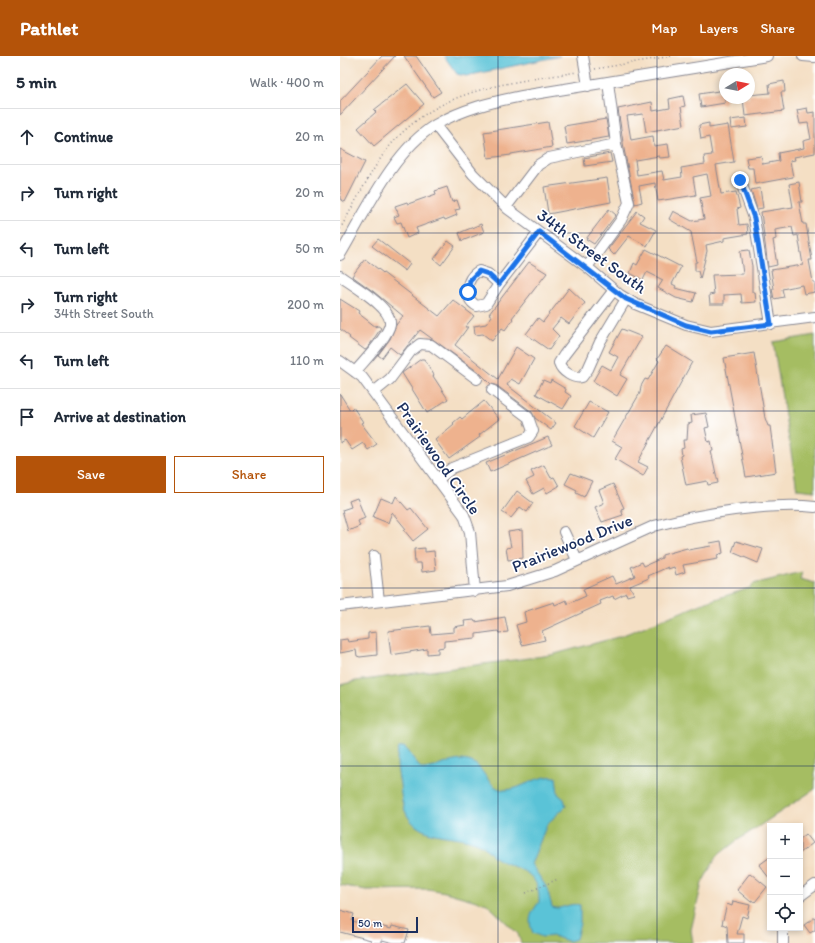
<!DOCTYPE html>
<html lang="en">
<head>
<meta charset="utf-8">
<style>
	:root { --surface:#fff; --page:#f6f6f7; --text:#1f2937; --muted:#747a83; --line:#e0e1e3; --accent:#b45309 }
	body { margin:0; font-family:Itim,sans-serif; background:var(--page); color:var(--text) }
	.controls { position:absolute; right:12px; bottom:12px; display:grid; overflow:hidden; border-radius:0px; box-shadow:0 2px 6px #0003 }
	.controls button { width:36px; height:36px; display:grid; place-items:center; padding:0; border:0; border-bottom:1px solid var(--line); background:var(--surface); color:var(--text); font:20px sans-serif }
	.compass { position:absolute; left:379px; top:12px; width:36px; height:36px; border-radius:50%; background:var(--surface); box-shadow:0 2px 6px #0003; rotate:80deg }
	.scale { position:absolute; left:12px; bottom:10px; width:66px; box-sizing:border-box; padding-left:4px; border:2px solid #1b2f5e; border-top:0; font-size:11px; line-height:14px; white-space:nowrap; color:#1b2f5e; -webkit-text-stroke:3px #fff; paint-order:stroke }
	.stop { position:absolute; width:12px; height:12px; margin:-9px; border:3px solid #1a73e8; border-radius:50%; background:#fff }
	.stop.end { background:#1a73e8; border-color:#fff; box-shadow:0 1px 4px #0008 }
	.list { margin:0; padding:0; list-style:none }
	h2 { display:flex; justify-content:space-between; align-items:center; height:52px; margin:0; padding:0 16px; font-size:17px }
	h2 small { font-size:13px; font-weight:400; color:var(--muted) }
	.list li { display:grid; grid-template-columns:26px 1fr auto; gap:12px; align-items:center; box-sizing:border-box; height:56px; padding:0 16px; border-top:1px solid var(--line) }
	.list b { display:block; font-size:15px; white-space:nowrap }
	.list p { margin:0; font-size:13px; white-space:nowrap; color:var(--muted) }
	.list em { font-size:13px; font-style:normal; color:var(--muted) }
	.actions { display:flex; gap:8px; padding:12px 16px }
	.actions a { flex:1; padding:9px 0; border:1px solid var(--accent); border-radius:0px; text-align:center; font-size:14px; color:var(--accent) }
	.actions .main { background:var(--accent); color:#fff }
	.icon { flex:none; width:22px; height:22px; fill:none; stroke:currentColor; stroke-width:2; stroke-linecap:round; stroke-linejoin:round }
	.map { position:relative; flex:none; width:475px; height:887px; overflow:hidden }
	header { display:flex; align-items:center; gap:24px; box-sizing:border-box; height:56px; padding:0 20px; background:var(--accent); color:#fff }
	header strong { font-size:19px }
	nav { display:flex; gap:22px; margin-inline-start:auto; font-size:14px }
	main { display:flex }
	aside { flex:1; background:var(--surface) }
	.map>svg:first-child { display:block }
	.green { fill:#a5bd62; stroke:#607660 }
	.water { fill:#5ac3d7; stroke:#3a799a }
	.building { fill:#eeb28e }
	.lines { fill:none; stroke-linecap:round; stroke-linejoin:round }
	.minor-casing { stroke:#888791; stroke-width:12 }
	.path { stroke:#888791; stroke-width:1.5; stroke-dasharray:1 3; stroke-linecap:butt }
	.minor { stroke:#fff; stroke-width:10 }
	.route { stroke:#1a73e8; stroke-width:5 }
	.grid { fill:none; stroke:#1b2f5e; stroke-width:1; stroke-opacity:0.55 }
	.labels { text-anchor:middle; dominant-baseline:central; stroke-width:3.5; stroke-linejoin:round; paint-order:stroke }
	.street-label { font-size:17px; fill:#1b2f5e; stroke:#fff }
</style>
</head>
<body>
<header>
<strong>Pathlet</strong>
<nav><a>Map</a><a>Layers</a><a>Share</a></nav>
</header>
<main>
<aside>
<h2>5 min<small>Walk · 400 m</small></h2>
<ul class="list">
<li><svg class="icon" aria-label="ahead" viewBox="0 0 24 24"><path d="M12 20V5M6 11l6-6 6 6"/></svg><div><b>Continue</b></div><em>20 m</em></li>
<li><svg class="icon" aria-label="right" viewBox="0 0 24 24"><path d="M7 20v-9h11M14 6l5 5-5 5"/></svg><div><b>Turn right</b></div><em>20 m</em></li>
<li><svg class="icon" aria-label="left" viewBox="0 0 24 24"><path d="M17 20v-9H6M10 6l-5 5 5 5"/></svg><div><b>Turn left</b></div><em>50 m</em></li>
<li><svg class="icon" aria-label="right" viewBox="0 0 24 24"><path d="M7 20v-9h11M14 6l5 5-5 5"/></svg><div><b>Turn right</b><p>34th Street South</p></div><em>200 m</em></li>
<li><svg class="icon" aria-label="left" viewBox="0 0 24 24"><path d="M17 20v-9H6M10 6l-5 5 5 5"/></svg><div><b>Turn left</b></div><em>110 m</em></li>
<li><svg class="icon" aria-label="arrive" viewBox="0 0 24 24"><path d="M6 21V4h12l-3 4 3 4H6"/></svg><div><b>Arrive at destination</b></div></li>
</ul>
<div class="actions"><a class="main">Save</a><a>Share</a></div>
</aside>
<div class="map">
<svg width="475" height="887" viewBox="0 0 475 887">
	<rect width="100%" height="100%" fill="#fff"/>
	<filter id="ink" filterUnits="userSpaceOnUse"><feTurbulence type="fractalNoise" baseFrequency=".025" numOctaves="2"/><feDisplacementMap in="SourceGraphic" scale="8" xChannelSelector="R" yChannelSelector="G"/><feConvolveMatrix kernelMatrix="1 2 1 2 8 2 1 2 1" color-interpolation-filters="sRGB"/></filter>
	<filter id="wash" filterUnits="userSpaceOnUse"><feTurbulence type="fractalNoise" baseFrequency=".012" numOctaves="4" result="noise"/><feDisplacementMap in="SourceGraphic" scale="16" xChannelSelector="R" yChannelSelector="G"/><feGaussianBlur stdDeviation="0.9" result="paint"/><feColorMatrix in="noise" values="0 0 0 0 0 0 0 0 0 0 0 0 0 0 0 0 0 1.4 0 .05"/><feComposite in="paint" operator="in"/></filter>
	<g filter="url(#wash)">
		<rect width="100%" height="100%" fill="#f4dfc4"/>
		<path class="green" d="M475,279V435L457,433L433,286Z
			M462,516L460,523L475,527V733L395,786L377,800L362,827L351,874L353,887H181L178,878L147,848L105,836L88,833L26,834L0,829V629L16,625L211,599L278,581L369,545L410,532L413,528Z"/>
		<path class="water" d="M104,0H220L126,20L117,18Z
			M64,691C72,697 74,707 82,713C98,713 112,701 128,705C145,708 146,734 166,734C183,733 197,718 216,721L218,738L224,743L226,750L207,768L191,808L207,832L212,851C221,855 228,846 240,849V867L236,883L228,885L213,880L202,881L193,877C187,863 191,857 199,846C200,815 181,815 159,804C151,800 146,790 138,787C117,778 90,783 74,768C63,758 61,742 60,728C58,717 55,703 59,692Z"/>
		<g id="blocks">
			<path class="building" d="M42,0H55L0,59V45Z
				M64,0H76L101,36L93,41Z
				M444,25L445,36H441L444,55L405,60L403,42H409V39L430,37L429,28Z
				M67,28L84,48L34,90L18,72L36,56L34,54Z
				M385,34V47L361,51L359,38Z
				M343,40L345,50L341,51L344,69L306,76L303,58L287,60L291,84L313,80L314,90L328,88L330,101L320,102L319,100L295,104L297,119L322,115L324,124L342,121L341,112L365,108L364,100L372,99L369,81L361,83L359,69L369,67V72L388,69L394,106L376,109L381,138L396,136L400,152L397,153L399,169L407,168L408,178L384,182V185L366,189L367,195L360,223L358,215H355V206H357L351,176L329,163L333,155L352,165L364,163L360,142L371,140L367,118L353,121L356,139L318,145L315,127L299,130L302,146L295,148L284,93L278,53L312,46L313,55L330,52L329,43Z
				M467,52L468,57L475,56V97L454,101L455,104L450,105L453,121L415,128L413,112H408L406,102L421,100L423,108L439,105L438,97L464,92L463,85L471,83L468,67L460,68L457,54Z
				M406,62L407,71L391,73L390,64Z
				M266,63L269,81L227,88L224,70Z
				M208,66L212,91L171,98V99L148,102L144,76Z
				M0,93L25,106L5,146L0,143Z
				M270,97L272,106L245,110L244,102Z
				M267,122L271,146L208,158V157L204,131Z
				M459,126L462,146H459L463,168H466L472,204H469L473,226H475V236L464,238L462,229L442,233L444,241L434,243L432,233H434L431,214L463,209L458,179L454,180L452,171L435,174L436,183L433,184L437,209L428,211L421,156L453,151L449,128Z
				M107,131L112,146L117,144L120,153L115,154L117,159L105,164L104,162L76,172L78,177L67,182L61,166L57,167L54,161L59,159L55,150L67,146L68,148L96,138L95,135Z
				M420,132L423,152L417,153L411,134Z
				M269,153L276,159L254,188L246,183Z
				M297,155L304,160L300,166L316,174L307,190L289,180L274,199L268,193Z
				M141,168L144,176L122,185L119,177Z
				M38,183L70,208L65,215L32,190Z
				M108,185L115,190L101,209L94,203Z
				M306,193L341,211L332,228L336,230L335,232L356,237L353,246L336,242L318,232L323,224L307,216L303,224L290,217L294,207L297,209Z
				M409,194L412,210V236H415L416,246L402,247L401,238L384,239V248H370L369,239L374,238L372,219L403,218L400,195Z
				M25,203L99,260L113,244L134,260L125,271H128L115,289L158,323L176,291L194,303L180,328L171,323L167,329L216,367L211,374L195,362L192,356L156,329L151,328L141,318L80,274L60,299L50,291L42,302L38,299L50,283L56,269L63,260L34,236L12,220Z
				M189,206L207,217L172,262L173,263L165,274L162,272L152,285L143,278L135,279L134,270L146,268L152,260L149,258Z
				M229,232L245,247L229,268L221,262L212,273L219,280L209,294L186,278L198,262L203,266Z
				M0,243L19,255L18,257L36,271L37,269L41,272L27,293L25,294L9,282L10,281L0,273Z
				M282,273L302,281L280,319L287,323L277,340L253,325L262,309L271,314L278,301L269,296Z
				M326,290L352,306L298,406L308,411L303,420L275,403L282,391L272,385L300,337L301,330L305,323L308,324L319,305L317,303Z
				M414,297L425,362L428,370H430L436,416L406,421L384,302Z
				M81,303H84L94,319L93,320L108,343L87,357L62,317Z
				M203,324L210,327L211,324L226,333L225,336L231,340L223,353L196,338Z
				M0,338L10,354L13,351L23,366L21,367L37,388L28,394L23,387L12,394L5,384L0,387Z
				M144,345L159,363L139,379L140,381L109,403L95,384L114,368L113,367L120,361L122,363Z
				M249,346L268,356L253,382L235,370Z
				M366,357L369,371L365,372L368,386L371,385L373,395H371L378,427L368,429L367,425L346,429L340,400L342,399L341,393L344,392L343,384H347L348,368L352,367L351,359Z
				M208,381L212,389L150,416L146,407Z
				M204,409L211,422L214,421L219,430L207,437L204,432L193,438L186,425L194,421L191,415Z
				M231,417L252,425L244,441L236,437L237,434L225,428Z
				M273,428L284,452L281,453L283,459L262,466L255,451L264,447L259,434Z
				M177,435L193,447L187,456L180,451L171,462L162,456Z
				M56,440L68,454L71,452L88,473L73,485L64,474L66,473L52,456L48,467L33,461L41,442L53,447Z
				M17,442L25,462L18,465L20,470L8,475L2,454L11,451L9,445Z
				M182,474L183,502L168,504L166,492L171,491L168,476Z
				M381,485L383,497L377,499L378,503L343,509L345,516L336,519L334,511L328,513V511L308,520L309,522L290,530L294,538L287,540L286,537L274,543L273,540L260,545L261,548L202,575L205,584L182,589L176,569L186,566L184,556L214,546L215,549L226,544L228,548L246,540L243,533L272,520L276,528L295,520L291,511L302,506L304,510L322,502V499L347,492L348,494L371,490L370,487Z
				M396,485L423,493L418,507L392,496Z
				M85,492V496L94,495L96,514L82,516L81,507H75L74,493Z
				M165,561L168,576L159,577L158,575L136,578V582L104,585V591L98,592V597L87,598V593L51,599L48,575L90,570L91,578L114,576V571L125,569L124,565L134,564L135,566Z
				M36,576L37,599L20,601L17,600L16,594L0,597V584L7,583L8,586L28,583V577Z
				M466,778L473,787L460,797V783Z
				M430,801V823L419,809Z
				M410,817L427,831L415,846L411,844V846L397,834Z
				M393,845L410,849L407,862L402,860L397,878H404V887H388L387,870L382,868L387,848L392,850Z
				M0,854L14,858L12,865L36,871V869L51,873L52,870L69,874L65,887H54L42,884V887H35L30,886L31,884L0,876Z
				M475,861V874L470,877L464,869Z"/>
		</g>
	</g>
	<g filter="url(#ink)">
		<use href="#blocks" fill-opacity="0" stroke="#888791" stroke-width="1"/>
		<g class="lines">
			<g class="minor-casing">
				<path id="minor" d="M243,0L248,30
					M463,0L475,1
					M268,26L276,88
					M95,69L133,118L168,153L247,211L280,239L295,248L346,269L371,275L475,261
					M400,124L414,162L431,268
					M166,151L198,109L209,102L276,88L289,147L281,164L247,211
					M0,199C25,157 53,95 95,69C122,53 152,46 182,40L427,0
					M139,215L148,218L159,228L146,248L137,250C123,243 125,222 139,215Z
					M0,220C12,229 52,251 50,268C48,281 24,305 15,316
					M159,228L199,176
					M274,234L224,299L219,307C222,316 234,323 242,321L248,313L260,286L286,243
					M0,305L22,321L124,459L130,476L135,535
					M34,336L50,323L71,295L80,288L91,289L137,323
					M97,424L112,412L189,381L193,375L188,361L152,334
					M224,476L237,504
					M34,500L39,545
					M0,550L167,530L215,515L314,470C358,458 430,446 475,451
					M460,840L475,829
					M443,872V887"/>
			</g>
			<path class="path" d="M255,13L332,0
				M0,173C15,147 28,120 45,96C94,32 164,28 237,16
				M186,837L218,823"/>
			<use href="#minor" class="minor"/>
		</g>
	</g>
	<g class="lines" filter="url(#ink)">
		<path class="route" d="M128,236L130,224L139,215L148,218L159,228L199,176L286,243L346,269L371,275L431,268L414,162L400,124"/>
	</g>
	<path class="grid" d="M158,0V887M317,0V887M0,177H475M0,355H475M0,532H475M0,710H475"/>
	<g class="labels">
		<g class="street-label">
			<text transform="translate(252 195) rotate(36)">34th Street South</text>
			<text transform="translate(99 402) rotate(55)">Prairiewood Circle</text>
			<text transform="translate(232 487) rotate(-22)">Prairiewood Drive</text>
		</g>
	</g>
</svg>
<div class="controls">
<button>+</button>
<button>−</button>
<button><svg class="icon" aria-label="locate" viewBox="0 0 24 24"><circle cx="12" cy="12" r="6"/><path d="M12 2v4M12 18v4M2 12h4M18 12h4"/></svg></button>
</div>
<svg class="compass" viewBox="-18 -18 36 36"><path d="M0-13l5 13h-10z" fill="#e53935"/><path d="M0 13l5-13h-10z" fill="#747a83"/></svg>
<div class="scale">50 m</div>
<div class="stop" style="left:128px;top:236px"></div>
<div class="stop end" style="left:400px;top:124px"></div>
</div>
</main>
</body>
</html>
